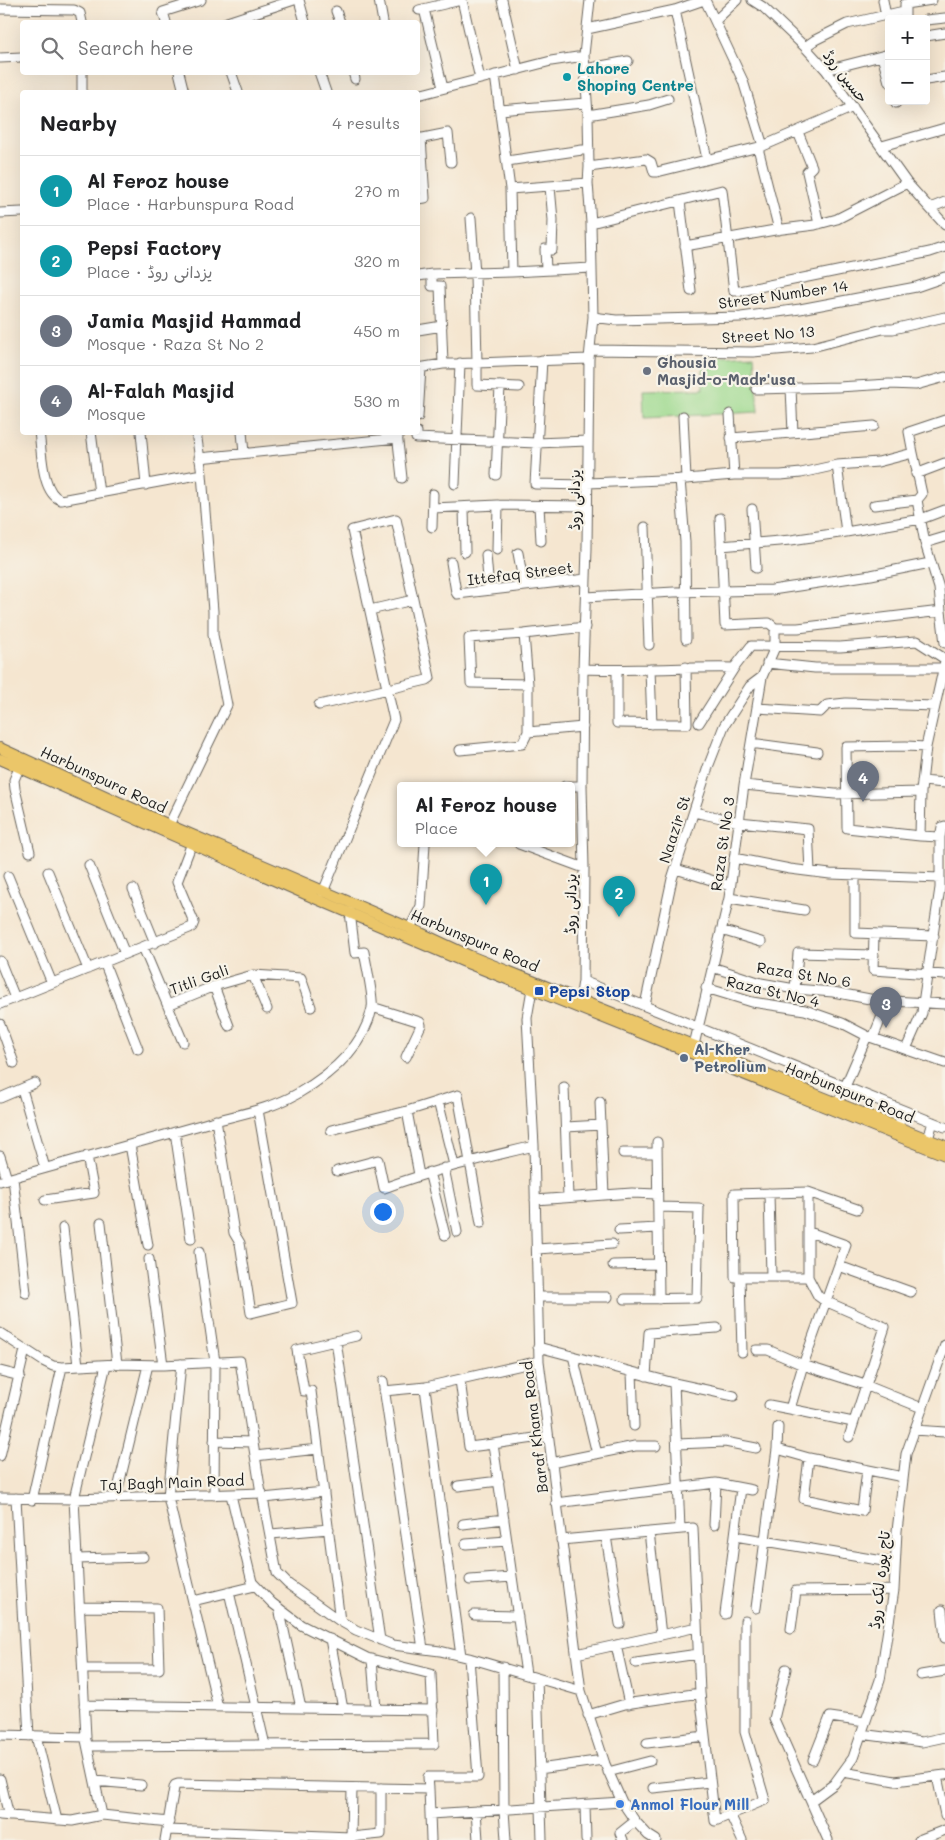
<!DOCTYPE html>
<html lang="en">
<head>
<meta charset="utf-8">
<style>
	:root { --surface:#fff; --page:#f6f6f6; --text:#202124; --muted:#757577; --line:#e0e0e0; --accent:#1a73e8 }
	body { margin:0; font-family:Mali,"Playpen Sans Arabic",sans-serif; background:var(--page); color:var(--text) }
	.controls { position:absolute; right:15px; top:15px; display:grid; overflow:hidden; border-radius:5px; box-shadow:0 5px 20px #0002 }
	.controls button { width:45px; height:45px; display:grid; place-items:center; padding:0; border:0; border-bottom:1px solid var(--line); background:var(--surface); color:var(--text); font:25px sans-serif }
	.you { position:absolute; left:382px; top:1211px; width:18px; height:18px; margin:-12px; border:4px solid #fff; border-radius:50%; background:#1a73e8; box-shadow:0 0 0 8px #1a73e833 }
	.badge { display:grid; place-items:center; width:32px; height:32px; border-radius:50%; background:var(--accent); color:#fff; font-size:16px; font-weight:700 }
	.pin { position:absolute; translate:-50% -41px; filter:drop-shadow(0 1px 2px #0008) }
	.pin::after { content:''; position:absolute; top:26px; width:18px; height:15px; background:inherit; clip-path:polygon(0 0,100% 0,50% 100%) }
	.popup { position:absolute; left:397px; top:782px; width:178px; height:65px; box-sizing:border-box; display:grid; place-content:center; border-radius:5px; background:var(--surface); filter:drop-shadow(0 1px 4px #0005); font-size:16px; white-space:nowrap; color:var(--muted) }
	.popup b { font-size:19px; color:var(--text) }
	.popup::after { content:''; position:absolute; left:50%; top:100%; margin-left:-10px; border:10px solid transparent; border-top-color:var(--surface) }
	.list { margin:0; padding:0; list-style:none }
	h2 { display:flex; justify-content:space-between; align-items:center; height:65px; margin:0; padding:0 20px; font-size:21px }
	h2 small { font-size:16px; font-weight:400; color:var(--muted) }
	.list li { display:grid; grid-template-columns:32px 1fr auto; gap:15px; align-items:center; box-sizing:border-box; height:70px; padding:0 20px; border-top:1px solid var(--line) }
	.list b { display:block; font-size:19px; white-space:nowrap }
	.list p { margin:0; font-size:16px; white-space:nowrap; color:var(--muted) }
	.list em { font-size:16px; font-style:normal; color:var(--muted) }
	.icon { flex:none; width:28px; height:28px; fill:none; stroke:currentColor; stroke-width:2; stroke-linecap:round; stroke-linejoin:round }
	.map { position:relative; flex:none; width:945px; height:1840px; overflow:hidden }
	.search { position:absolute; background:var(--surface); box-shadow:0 5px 20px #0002; left:20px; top:20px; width:400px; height:55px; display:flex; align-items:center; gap:12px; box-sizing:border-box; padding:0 18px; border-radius:5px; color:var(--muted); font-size:19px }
	.panel { position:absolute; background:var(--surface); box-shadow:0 5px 20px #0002; left:20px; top:90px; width:400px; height:345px; border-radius:5px }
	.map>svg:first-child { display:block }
	.green { fill:#9cd98d; stroke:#5c7a54 }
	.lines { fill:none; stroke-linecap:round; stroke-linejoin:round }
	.minor-casing { stroke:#68635b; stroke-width:11 }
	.major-casing { stroke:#68635b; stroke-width:12 }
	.minor { stroke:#fff; stroke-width:9 }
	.major { stroke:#ebc669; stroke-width:10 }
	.culture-dot { fill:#0f9aa8; stroke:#f7f3e8; stroke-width:2 }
	.worship-dot { fill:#6b7280; stroke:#f7f3e8; stroke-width:2 }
	.transit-dot { fill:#1a4fb4; stroke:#f7f3e8; stroke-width:2 }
	.service-dot { fill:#5c6f8a; stroke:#f7f3e8; stroke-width:2 }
	.shop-dot { fill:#3f7fe0; stroke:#f7f3e8; stroke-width:2 }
	.labels { text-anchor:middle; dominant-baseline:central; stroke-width:4.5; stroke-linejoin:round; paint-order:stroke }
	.culture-label { font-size:15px; font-weight:bold; fill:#0d838f; stroke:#f7f3e8; text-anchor:start }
	.street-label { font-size:15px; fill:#1c1c1c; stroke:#f7f3e8 }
	.worship-label { font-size:15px; font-weight:bold; fill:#5b616d; stroke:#f7f3e8; text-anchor:start }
	.transit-label { font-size:15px; font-weight:bold; fill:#164399; stroke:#f7f3e8; text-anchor:start }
	.service-label { font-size:15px; font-weight:bold; fill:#4e5e75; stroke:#f7f3e8; text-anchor:start }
	.shop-label { font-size:15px; font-weight:bold; fill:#366cbe; stroke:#f7f3e8; text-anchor:start }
</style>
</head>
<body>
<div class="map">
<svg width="945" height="1840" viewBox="0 0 945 1840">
	<rect width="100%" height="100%" fill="#f7f3e8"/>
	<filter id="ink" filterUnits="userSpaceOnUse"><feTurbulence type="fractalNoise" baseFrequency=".02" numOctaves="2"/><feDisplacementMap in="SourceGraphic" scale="10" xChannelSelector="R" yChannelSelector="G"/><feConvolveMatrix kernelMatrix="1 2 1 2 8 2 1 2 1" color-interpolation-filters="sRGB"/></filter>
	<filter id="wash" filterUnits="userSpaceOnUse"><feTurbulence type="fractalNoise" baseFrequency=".0096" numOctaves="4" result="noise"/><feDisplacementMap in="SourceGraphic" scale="20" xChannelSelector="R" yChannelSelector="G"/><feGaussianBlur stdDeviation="1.12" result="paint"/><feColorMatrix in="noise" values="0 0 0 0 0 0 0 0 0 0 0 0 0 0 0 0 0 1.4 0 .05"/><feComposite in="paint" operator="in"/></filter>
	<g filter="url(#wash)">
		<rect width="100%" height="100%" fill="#f5e6d0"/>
		<path class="green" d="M754,355L758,412L644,418L643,390L703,389V358Z"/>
	</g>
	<g filter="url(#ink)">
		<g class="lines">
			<g class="minor-casing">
				<path id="minor" d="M299,0L305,22
					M379,0L383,22
					M462,0L480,79
					M502,0L518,70
					M705,0L743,81L763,146
					M752,0L763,7L805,47L826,70L907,183L945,225
					M883,0L886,16
					M0,9L74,10L80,13L82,22
					M424,9L443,88
					M419,10L461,0
					M675,10L707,159
					M336,11L340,22
					M905,19V4L932,0
					M926,20L945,18
					M715,21L737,0
					M166,22L163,12L201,0
					M227,22L294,0
					M587,29L675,10L704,0
					M926,36L945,33
					M805,47L815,40L847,24L904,11
					M882,56L889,82
					M0,58L22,57
					M585,69L628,61
					M826,70L889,54
					M82,72V92
					M179,72L184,92
					M231,72L238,92
					M319,72L326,92
					M353,72L355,79
					M495,75L510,189L588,183
					M926,80L945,77
					M418,95L551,61L584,56
					M895,101L896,103
					M500,110L586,103
					M588,115L649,105L668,99
					M798,132L812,167L807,172L819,224
					M418,139L448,133L451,162
					M882,146L945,128
					M758,148L779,230
					M507,161L589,149
					M589,167L646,159L651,162L654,172H657L763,146L853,107
					M510,189L512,272L592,268
					M418,199L425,198L421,138
					M680,201L691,291
					M930,208L945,202
					M0,213L22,212
					M591,223L722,190L734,291H740L930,252L945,247
					M685,246L775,230L815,225L837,219L907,183
					M546,270L545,249L552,250L553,220L550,187
					M432,274V286H440L443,364
					M418,276L432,274L512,272
					M593,317L616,320L741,317L800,309L916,287L945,277
					M418,330L442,326
					M591,350L753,352L812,347L883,329H893L945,317
					M542,360L535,484L588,485
					M418,368L443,364L477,363L475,274L471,218
					M519,387L477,385V363L589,359
					M791,388L793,433
					M756,389L838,387L889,384L916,385L945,377
					M418,417L421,368
					M39,432C42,451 41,493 61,500L202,474
					M91,432L99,493
					M141,432L146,485
					M242,432L244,453
					M417,432L416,438L536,443L588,441
					M397,433L402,478
					M731,438L874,426
					M913,453L909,432L945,420
					M199,458L398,438
					M837,465L846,532
					M916,474L945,463
					M496,475L500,386
					M734,475H781L801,473L837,465L878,462L913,453L922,494L917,500L925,543L939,588L941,611
					M680,479L685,542L686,639
					M686,479L734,475L730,414
					M588,483L686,479L683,416
					M455,484L460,363
					M874,505L917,500
					M539,506L541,541
					M464,507L465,552
					M433,508L498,505L587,506
					M752,509L756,568
					M720,518L725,625L769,623L775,628H798L941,611L945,643
					M432,527L433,494
					M645,527L649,645
					M925,543L945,537
					M721,546L791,540L846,532L921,519L945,510
					M497,550L498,505
					M518,553L524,586
					M486,555L489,590
					M451,562L456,592L457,594L586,579
					M586,597L674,592L772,590L871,575L930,563
					M370,610L413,600
					M524,634L469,638L471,683L528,684
					M767,663L815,668H942
					M583,669C633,671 683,667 734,668L751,646L840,647L917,641L945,659
					M650,669L652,724
					M617,670V723L687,724L686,667
					M319,705L427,680L430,678L396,519L352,530L394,720L323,892
					M757,708L820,712L827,705L846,703L934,706
					M699,723L734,668
					M583,727L528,732V684L524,634L585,627
					M751,743L817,752
					M460,750L522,744L528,732
					M19,768L14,780L15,789L30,852
					M922,781L945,783
					M744,785L835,794L921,792L926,747L945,661
					M565,786H582
					M921,792L920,836L847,828L846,747L906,746L926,747
					M694,812L739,822L808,829L810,871
					M169,825L227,705L213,635V611L202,474L196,432
					M940,837L942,827L945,826
					M519,844L584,868
					M734,858L790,869L830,874L940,878
					M89,865L125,954
					M676,869L730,886
					M48,872L88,969
					M855,875V933L934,936
					M8,876L52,983
					M133,889L155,943
					M729,898L804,910
					M410,928L421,906L425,844
					M721,930L761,942
					M874,934L873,970L945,975
					M143,947L183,1042
					M0,961L15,998
					M104,962L138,1049
					M712,967L761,983L795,989L833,992L875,1000L945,1004
					M253,975L267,1009
					M583,981L945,1127
					M214,986L229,1026
					M706,988L752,1002L805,1010L842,1023L867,1036L945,1063
					M532,989L527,1018L534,1146L539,1361L581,1691L605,1764L622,1802L635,1821L648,1835L656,1840
					M795,989L798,953L874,955
					M580,1000L583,981L584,868L582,786L583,669L587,548L589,359L593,317L591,223L588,183L589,167L588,115L584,55L590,0
					M0,1004L192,927L194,922L177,882L192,843
					M168,1005L214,986L253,975L301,978L311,1007
					M645,1005L672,879L708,767L724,726L750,686L762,677
					M372,1007L420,1022L421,1025L406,1057
					M0,1024L14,1063
					M873,1038L882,1016L885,1000
					M694,1045L729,898L744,785L762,677L775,647V628
					M906,1049L922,1013L923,1003L940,888V837L920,836
					M564,1087L568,1197
					M22,1089L45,1168
					M0,1098L35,1083
					M438,1101L454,1165
					M600,1102L604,1195
					M838,1103L867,1036
					M407,1111L419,1175
					M216,1120L234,1233L240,1243L251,1313L292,1303L258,1110
					M566,1127L601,1125
					M897,1127L905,1111
					M331,1130L407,1111L458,1095L481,1223
					M175,1132L191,1239
					M928,1139L933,1122
					M657,1142L659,1299
					M130,1145L148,1245
					M623,1153H657
					M0,1156L7,1179
					M444,1168L457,1232
					M337,1171L378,1160L384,1188C433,1170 483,1158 534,1146
					M429,1172L445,1235
					M13,1178L26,1293
					M0,1181C68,1162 136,1143 204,1124C235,1115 269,1110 297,1094C330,1075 364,1047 372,1008C374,999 366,963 364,952L355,953L350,912
					M808,1192L857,1209
					M769,1193L771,1276
					M45,1200L94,1193L87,1156
					M535,1200L632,1193L657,1194
					M101,1223L117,1364
					M63,1228L78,1366
					M619,1230L658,1228
					M809,1232L846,1245L803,1365L865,1385L922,1408
					M537,1249L612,1244
					M199,1252L215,1362L214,1495
					M149,1259L163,1365
					M613,1265L658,1264
					M839,1266L911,1292
					M740,1277L742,1352
					M808,1277H735L734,1194L808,1192V1277L818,1296L825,1301L885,1327L849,1437
					M538,1297H608
					M625,1299L697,1298L699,1208L658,1207
					M0,1333L43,1361L53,1366L62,1367L117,1364L163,1365L240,1361L261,1493
					M336,1341L380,1640
					M538,1347L674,1383L680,1529
					M756,1350H768L803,1365L790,1409L853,1422
					M573,1356L597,1454
					M181,1364L168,1497L218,1707
					M0,1371L20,1376
					M632,1372L634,1426
					M646,1376L649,1333L717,1328
					M460,1380L469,1447L493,1444
					M383,1381L423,1649
					M674,1383L734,1396
					M425,1388L461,1656
					M384,1391L426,1387L539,1361
					M769,1405L790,1409
					M914,1430L945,1432
					M214,1441L253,1442
					M677,1444L725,1442L756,1448
					M777,1449L778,1427
					M0,1456L25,1350
					M255,1456L318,1449
					M809,1458L804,1499L862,1511L867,1470
					M551,1463L635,1446H656
					M458,1486L499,1481
					M116,1497L148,1365
					M0,1498L74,1499L262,1493L277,1573L288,1584L340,1621L356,1630L393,1645L440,1651L469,1658L581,1691
					M16,1498L29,1736
					M263,1498L324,1492
					M32,1500L62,1367
					M556,1503L716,1483L752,1490
					M463,1524L504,1519
					M714,1525L716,1483
					M649,1532L661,1635
					M271,1534L329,1529
					M606,1536L620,1624
					M735,1536L895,1563
					M561,1540L693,1528L700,1693L625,1704L588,1715
					M466,1544L507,1541
					M78,1559L143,1557
					M470,1580L512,1577
					M229,1592L265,1745
					M193,1601L255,1586
					M80,1607L157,1608L159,1669H83
					M279,1608L301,1708
					M756,1608L777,1449L809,1458L903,1477
					M942,1610L945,1638
					M725,1614L741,1488
					M474,1615L518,1616
					M340,1621L311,1391H304L297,1350L356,1336
					M791,1629L796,1591L894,1590
					M330,1639L343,1709
					M616,1645L629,1704
					M576,1654L697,1627
					M372,1659L376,1709
					M636,1663L698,1654
					M503,1667L504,1810L506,1840
					M786,1669L774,1719L828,1840
					M526,1674L493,1444L548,1436
					M921,1675L945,1671
					M537,1678L542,1840
					M700,1693L715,1821L765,1800L745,1732V1621
					M84,1705L433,1710
					M861,1734L922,1742L945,1737
					M0,1735L86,1737L74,1499L106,1365
					M36,1736L57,1820
					M86,1740L102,1815L169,1822
					M647,1743L705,1736
					M88,1746L434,1744L431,1674L367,1658L301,1625L272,1603L252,1582L231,1495
					M813,1760L830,1717L865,1722
					M539,1769L603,1760
					M608,1772L650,1761
					M843,1772L895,1781L945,1775
					M937,1776L945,1815
					M0,1779L9,1816
					M95,1781L141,1785
					M653,1788L710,1782
					M429,1789L428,1777H478L469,1658
					M811,1801L834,1784L853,1758L880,1680L894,1590L897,1531L906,1454L945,1345
					M585,1805L586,1840
					M476,1811L478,1840
					M430,1814L622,1802
					M730,1814L742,1840
					M0,1815L72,1821L102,1815
					M167,1830L351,1837L381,1834V1788
					M351,1837L352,1788
					M165,1840L174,1788L175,1785L178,1784L429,1789L431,1840
					M623,1840L620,1833L635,1821
					M919,1840L945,1830"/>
			</g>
			<g class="major-casing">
				<path id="major" d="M0,748L169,825L410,928L470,956L945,1146
					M0,759L319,900L467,963L945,1155"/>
			</g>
			<use href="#minor" class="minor"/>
			<use href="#major" class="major"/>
		</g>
	</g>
	<circle class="culture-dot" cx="567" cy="77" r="5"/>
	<circle class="worship-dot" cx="647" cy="371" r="5"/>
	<rect class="transit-dot" x="534" y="986" width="10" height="10" rx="2.5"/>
	<circle class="service-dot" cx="684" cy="1058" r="5"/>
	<circle class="shop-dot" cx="620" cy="1804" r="5"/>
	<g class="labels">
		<g class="culture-label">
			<text x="577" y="68">Lahore<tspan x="577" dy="17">Shoping Centre</tspan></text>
		</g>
		<g class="street-label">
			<text transform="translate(846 76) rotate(52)">حسین روڈ</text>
			<text transform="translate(783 294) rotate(-8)">Street Number 14</text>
			<text transform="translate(768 334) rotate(-4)">Street No 13</text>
			<text transform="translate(574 500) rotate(-90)">یزدانی روڈ</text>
			<text transform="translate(520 573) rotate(-7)">Ittefaq Street</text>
			<text transform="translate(104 779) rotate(25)">Harbunspura Road</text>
			<text transform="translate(674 829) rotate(-72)">Naazir St</text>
			<text transform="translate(722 844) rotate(-82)">Raza St No 3</text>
			<text transform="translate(570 904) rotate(-89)">یزدانی روڈ</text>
			<text transform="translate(475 940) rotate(23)">Harbunspura Road</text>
			<text transform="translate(804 974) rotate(9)">Raza St No 6</text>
			<text transform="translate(199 979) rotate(-20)">Titli Gali</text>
			<text transform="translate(773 991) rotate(13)">Raza St No 4</text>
			<text transform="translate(850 1092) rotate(22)">Harbunspura Road</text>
			<text transform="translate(534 1427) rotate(-97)">Baraf Khana Road</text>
			<text transform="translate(172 1482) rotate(-2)">Taj Bagh Main Road</text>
			<text transform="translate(879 1580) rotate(-84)">تاج پورہ لنک روڈ</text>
		</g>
		<g class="worship-label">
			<text x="657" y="362">Ghousia<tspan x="657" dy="17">Masjid-o-Madr'usa</tspan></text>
		</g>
		<g class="transit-label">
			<text x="549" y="991">Pepsi Stop</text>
		</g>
		<g class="service-label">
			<text x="694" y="1049">Al-Kher<tspan x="694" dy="17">Petrolium</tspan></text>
		</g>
		<g class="shop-label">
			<text x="630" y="1804">Anmol Flour Mill</text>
		</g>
	</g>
</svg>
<div class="controls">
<button>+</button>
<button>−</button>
</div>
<div class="you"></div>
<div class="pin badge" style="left:486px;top:905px;background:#0f9aa8">1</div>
<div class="popup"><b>Al Feroz house</b>Place</div>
<div class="pin badge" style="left:619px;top:917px;background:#0f9aa8">2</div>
<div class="pin badge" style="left:886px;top:1028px;background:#6b7280">3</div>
<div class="pin badge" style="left:863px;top:802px;background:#6b7280">4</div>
<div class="search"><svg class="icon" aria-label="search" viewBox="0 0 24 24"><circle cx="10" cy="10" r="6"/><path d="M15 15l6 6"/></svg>Search here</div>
<section class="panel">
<h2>Nearby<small>4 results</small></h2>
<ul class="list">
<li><span class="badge" style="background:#0f9aa8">1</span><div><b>Al Feroz house</b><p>Place · Harbunspura Road</p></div><em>270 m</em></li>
<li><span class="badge" style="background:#0f9aa8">2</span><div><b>Pepsi Factory</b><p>Place · یزدانی روڈ</p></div><em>320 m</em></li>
<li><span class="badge" style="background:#6b7280">3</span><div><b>Jamia Masjid Hammad</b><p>Mosque · Raza St No 2</p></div><em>450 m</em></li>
<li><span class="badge" style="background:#6b7280">4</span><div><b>Al-Falah Masjid</b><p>Mosque</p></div><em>530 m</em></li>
</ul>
</section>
</div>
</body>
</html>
